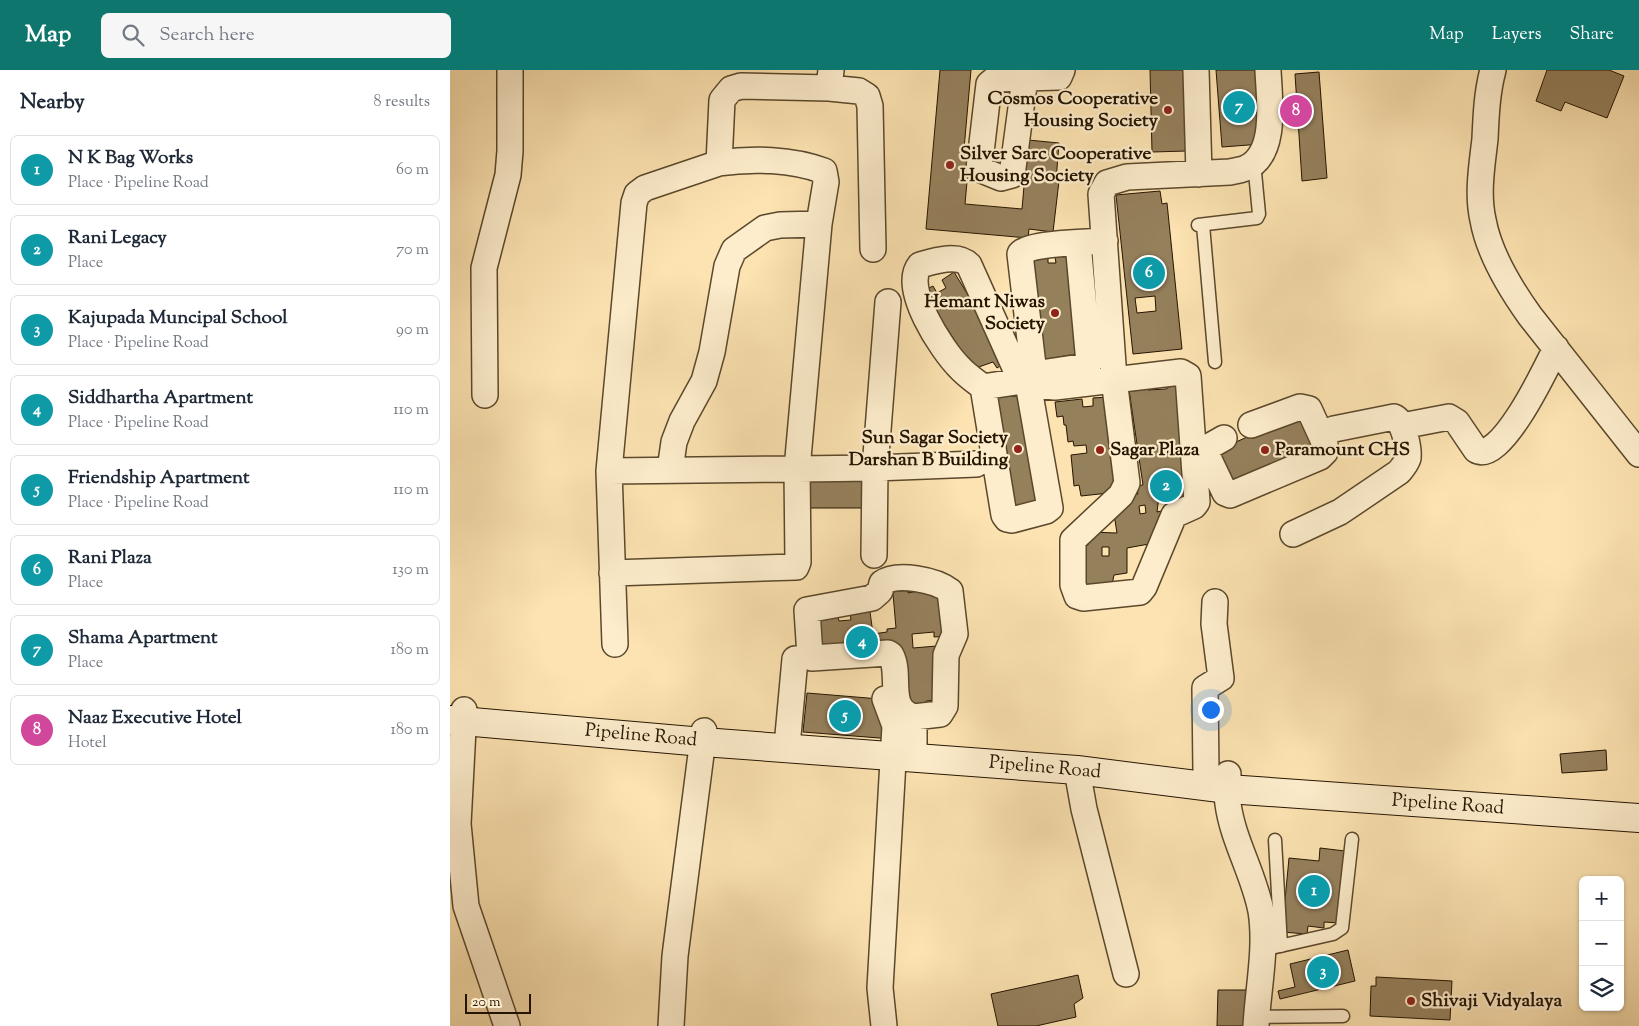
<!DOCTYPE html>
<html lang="en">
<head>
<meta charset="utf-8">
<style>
	:root { --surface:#fff; --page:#f6f6f7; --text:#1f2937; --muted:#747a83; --line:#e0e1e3; --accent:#0f766e }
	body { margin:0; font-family:"Sorts Mill Goudy",serif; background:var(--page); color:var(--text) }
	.controls { position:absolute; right:15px; bottom:15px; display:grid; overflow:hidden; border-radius:8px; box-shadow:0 1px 4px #0004 }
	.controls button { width:45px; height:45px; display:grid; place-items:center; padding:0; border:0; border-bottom:1px solid var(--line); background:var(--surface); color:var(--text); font:25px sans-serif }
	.scale { position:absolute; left:15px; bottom:12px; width:66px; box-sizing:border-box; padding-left:5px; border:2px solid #251400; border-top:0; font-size:14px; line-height:18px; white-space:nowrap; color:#251400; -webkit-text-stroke:4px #fdedcc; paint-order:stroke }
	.you { position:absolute; left:760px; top:639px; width:18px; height:18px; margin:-12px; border:4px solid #fff; border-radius:50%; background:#1a73e8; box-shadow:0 0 0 8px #1a73e833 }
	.badge { display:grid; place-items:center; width:32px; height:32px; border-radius:50%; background:var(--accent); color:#fff; font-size:16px; font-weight:700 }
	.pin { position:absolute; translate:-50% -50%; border:2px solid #fff; box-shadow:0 1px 5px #0006 }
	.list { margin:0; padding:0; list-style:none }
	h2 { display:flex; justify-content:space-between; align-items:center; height:65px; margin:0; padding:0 20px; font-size:21px }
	h2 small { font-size:16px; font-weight:400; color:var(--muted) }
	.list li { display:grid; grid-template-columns:32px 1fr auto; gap:15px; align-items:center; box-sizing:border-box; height:70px; margin:0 10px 10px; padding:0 10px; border:1px solid var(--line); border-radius:8px }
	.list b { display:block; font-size:19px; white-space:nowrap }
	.list p { margin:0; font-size:16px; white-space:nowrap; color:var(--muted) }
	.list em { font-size:16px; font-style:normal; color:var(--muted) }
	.icon { flex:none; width:28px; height:28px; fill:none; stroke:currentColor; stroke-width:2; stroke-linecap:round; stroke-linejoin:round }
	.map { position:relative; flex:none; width:1189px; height:956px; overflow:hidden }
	header { display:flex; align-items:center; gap:30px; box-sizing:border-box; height:70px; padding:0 25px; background:var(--accent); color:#fff }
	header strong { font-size:24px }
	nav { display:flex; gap:28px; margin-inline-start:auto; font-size:18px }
	.search { width:350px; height:45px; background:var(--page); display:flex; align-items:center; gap:12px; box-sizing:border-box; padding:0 18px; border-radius:8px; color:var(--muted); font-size:19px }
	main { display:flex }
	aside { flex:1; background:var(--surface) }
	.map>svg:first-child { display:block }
	.building { fill:#95805c; stroke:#251400; fill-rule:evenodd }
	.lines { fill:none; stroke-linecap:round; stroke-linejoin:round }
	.lane-casing { stroke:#5b482c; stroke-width:15 }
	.street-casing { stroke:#5b482c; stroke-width:28 }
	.secondary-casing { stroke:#251400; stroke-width:30 }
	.lane { stroke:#fdedcc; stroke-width:12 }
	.street { stroke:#fdedcc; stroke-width:25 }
	.secondary { stroke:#fdedcc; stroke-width:28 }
	.poi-dot { fill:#8f2418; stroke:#fdedcc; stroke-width:2 }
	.labels { text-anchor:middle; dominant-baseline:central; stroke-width:4.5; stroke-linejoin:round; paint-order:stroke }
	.poi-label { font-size:19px; font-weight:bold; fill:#251400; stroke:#fdedcc; text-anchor:start }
	.street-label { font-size:19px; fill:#251400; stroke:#fdedcc }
</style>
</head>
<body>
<header>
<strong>Map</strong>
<div class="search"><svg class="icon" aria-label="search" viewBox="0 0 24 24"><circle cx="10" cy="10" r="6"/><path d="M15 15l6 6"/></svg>Search here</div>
<nav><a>Map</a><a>Layers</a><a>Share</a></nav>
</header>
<main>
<aside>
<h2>Nearby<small>8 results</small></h2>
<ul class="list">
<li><span class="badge" style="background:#0f9aa8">1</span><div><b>N K Bag Works</b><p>Place · Pipeline Road</p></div><em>60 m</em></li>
<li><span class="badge" style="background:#0f9aa8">2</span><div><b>Rani Legacy</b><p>Place</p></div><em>70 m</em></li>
<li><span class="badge" style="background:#0f9aa8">3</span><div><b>Kajupada Muncipal School</b><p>Place · Pipeline Road</p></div><em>90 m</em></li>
<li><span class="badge" style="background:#0f9aa8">4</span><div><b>Siddhartha Apartment</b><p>Place · Pipeline Road</p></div><em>110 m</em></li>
<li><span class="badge" style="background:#0f9aa8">5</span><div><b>Friendship Apartment</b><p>Place · Pipeline Road</p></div><em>110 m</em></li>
<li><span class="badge" style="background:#0f9aa8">6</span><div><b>Rani Plaza</b><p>Place</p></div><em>130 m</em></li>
<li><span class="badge" style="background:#0f9aa8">7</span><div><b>Shama Apartment</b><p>Place</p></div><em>180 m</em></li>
<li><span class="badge" style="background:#d1479c">8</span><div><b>Naaz Executive Hotel</b><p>Hotel</p></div><em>180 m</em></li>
</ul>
</aside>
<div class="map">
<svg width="1189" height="956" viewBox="0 0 1189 956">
	<rect width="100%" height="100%" fill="#fce3b1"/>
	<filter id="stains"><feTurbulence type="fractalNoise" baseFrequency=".004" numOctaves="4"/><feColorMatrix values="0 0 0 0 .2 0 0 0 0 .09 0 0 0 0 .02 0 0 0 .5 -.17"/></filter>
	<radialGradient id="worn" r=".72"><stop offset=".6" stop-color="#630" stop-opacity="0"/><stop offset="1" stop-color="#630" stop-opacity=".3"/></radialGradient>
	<path class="building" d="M490,0H521L514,79H520L515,134L572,139L578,70L609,73L606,111H609L603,162L579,159L578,168L476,159Z
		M700,0H734L737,81L702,82Z
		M766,0H807L812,74L772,77Z
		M1097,0H1159L1174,6L1157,48L1115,32L1111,41L1086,31Z
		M869,2L877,108L852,111L845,4Z
		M710,121L712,134L717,133L732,279L683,284L666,125ZM705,226L706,241L687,243L685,228Z
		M626,178L636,293L622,294L620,285L598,289L600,299L586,301L574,182L591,188H598V193H606L605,187L612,186L611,179Z
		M504,202L558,291L547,298L543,292L523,299L473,221L483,216L487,223L496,218L492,210Z
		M732,308L744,429L709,426L707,442L715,440L707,466L701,467L699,474L677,478V503L664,505L661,520L632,522L626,477L638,475V462L667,463L663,438L676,425L688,424L686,416L693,415L678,313L697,311L698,320L716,319ZM717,377L718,385L709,386L708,378ZM695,435L696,443L690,444L689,436ZM652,477H659V486H652Z
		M573,316L598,436L564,443L539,323Z
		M658,327L668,422L631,426L629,415L624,416L621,385L637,383L636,375L624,376L623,371L618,372L616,355H614L613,346L607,347L605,332L632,329L633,337L643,336V328Z
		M854,342L869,377L775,417L761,383Z
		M417,407V438H351V408Z
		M457,511L458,523L482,518L499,524L502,566L484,567V562L462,564L463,578L487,576V630L476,631V636H462L448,580L362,586L363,542L388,547L389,551L401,550L400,542L419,534L423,564L437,562V559L446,558L442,512Z
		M357,623L430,629L442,669L353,662Z
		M1156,680L1157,700L1112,703L1110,684Z
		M870,778L895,781L889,853L874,852V858L858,856L857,864L832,862L839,788L869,791Z
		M898,880L905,911L830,929L828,921L845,917L840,894Z
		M628,905L633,928L624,934L626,947L586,956H548L541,924Z
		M926,907L1002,911L1000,950L920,946L921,916H926Z
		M768,920H798V956H767Z"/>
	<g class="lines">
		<g class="lane-casing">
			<path id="lane" d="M748,155L807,148L809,144L804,92
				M753,155L765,292
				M825,770L831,876
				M812,880L883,864L892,858L902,769
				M806,947L893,946"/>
		</g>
		<g class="street-casing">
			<path id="street" d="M746,0L749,104
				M1043,0C1037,22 1036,46 1035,69C1032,95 1027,124 1033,150C1039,184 1060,218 1080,246L1189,384
				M575,8L562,105L551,108L529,99L539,14L545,9L609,7L612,0
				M379,18L409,21L417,26L420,36L423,179
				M628,173L639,293L637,296L584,304L570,184C576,173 640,172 655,171
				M571,311L519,195C508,183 484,191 470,195C451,218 492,280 509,297C516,305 525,311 533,317L571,311L584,315L605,317L731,302L738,306L747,432L744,436L724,445L694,517L690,522L633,528L627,526L623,515V470L671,425L677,413L664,309L651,124L657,113L677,107L780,102C785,101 791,100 796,98C828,84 819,28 818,0
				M533,317L554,445L557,449L562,450L596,441L600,438L578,313
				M35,325L34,198L58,105L60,81V0
				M952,356L999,347L1007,352L1026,380C1051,395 1097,296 1106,278
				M774,368L760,376L756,383L775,423L780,425L870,387L875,382V374L859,339L850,337L801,355
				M220,400L224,372L232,351L254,311L262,282L277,196L284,180L315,158L330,155L369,154
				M159,401L347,399L369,154L376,112L374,101C342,89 302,88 269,93
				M843,464L890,442L949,402C953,397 956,394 958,388C959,379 954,351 944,347L884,359L871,364
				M424,485L425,398L526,394
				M162,503L346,497L348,492L347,399L425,398L438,232
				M165,574L159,401L184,133L187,124L195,118L269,93L272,30L281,19L291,16L379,18L381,0
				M14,640L8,754L16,836L57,956
				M337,676L345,589
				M464,686V647C435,638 452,605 441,585L438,583L362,588L360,586L357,540L422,528L430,521L432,513C447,502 486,510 500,521L505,564L496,585L495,636L490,644L464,647
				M627,700L634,739L676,904
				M756,702L755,618L771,608L764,554L765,532
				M778,704C778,714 776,725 778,734C783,771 804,804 811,841C817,878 808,919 806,956
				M221,956L225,886L254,661
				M434,956L430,918L445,656L435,629"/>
		</g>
		<g class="secondary-casing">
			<path id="secondary" d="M0,650L253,672L627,700L778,719L1189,748"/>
		</g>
		<use href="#lane" class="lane"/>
		<use href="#street" class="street"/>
		<use href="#secondary" class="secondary"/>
	</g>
	<g class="poi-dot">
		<circle cx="718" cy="40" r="5"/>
		<circle cx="500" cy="95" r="5"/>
		<circle cx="605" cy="243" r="5"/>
		<circle cx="568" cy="379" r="5"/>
		<circle cx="650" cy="380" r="5"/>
		<circle cx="815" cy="380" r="5"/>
		<circle cx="961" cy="931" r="5"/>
	</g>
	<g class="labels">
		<g class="poi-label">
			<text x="708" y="29" text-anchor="end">Cosmos Cooperative<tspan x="708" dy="22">Housing Society</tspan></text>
			<text x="510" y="84">Silver Sarc Cooperative<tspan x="510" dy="22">Housing Society</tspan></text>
			<text x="595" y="232" text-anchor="end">Hemant Niwas<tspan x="595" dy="22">Society</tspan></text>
			<text x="558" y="368" text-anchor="end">Sun Sagar Society<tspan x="558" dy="22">Darshan B Building</tspan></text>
			<text x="660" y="380">Sagar Plaza</text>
			<text x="825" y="380">Paramount CHS</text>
			<text x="971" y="931">Shivaji Vidyalaya</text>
		</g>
		<g class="street-label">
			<text transform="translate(191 666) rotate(5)">Pipeline Road</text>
			<text transform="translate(595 698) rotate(5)">Pipeline Road</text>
			<text transform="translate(998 735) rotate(4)">Pipeline Road</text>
		</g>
	</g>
	<rect width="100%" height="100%" filter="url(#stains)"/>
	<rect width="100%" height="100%" fill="url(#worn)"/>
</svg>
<div class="controls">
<button>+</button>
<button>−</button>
<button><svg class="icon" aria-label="layers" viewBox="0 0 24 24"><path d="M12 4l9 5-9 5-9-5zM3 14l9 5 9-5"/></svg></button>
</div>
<div class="scale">20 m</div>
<div class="you"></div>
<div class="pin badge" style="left:864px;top:821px;background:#0f9aa8">1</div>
<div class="pin badge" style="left:716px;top:416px;background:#0f9aa8">2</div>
<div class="pin badge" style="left:873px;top:902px;background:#0f9aa8">3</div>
<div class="pin badge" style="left:412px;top:572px;background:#0f9aa8">4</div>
<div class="pin badge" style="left:395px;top:646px;background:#0f9aa8">5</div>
<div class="pin badge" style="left:699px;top:203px;background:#0f9aa8">6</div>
<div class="pin badge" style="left:789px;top:37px;background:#0f9aa8">7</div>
<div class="pin badge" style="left:846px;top:41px;background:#d1479c">8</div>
</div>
</main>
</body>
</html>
